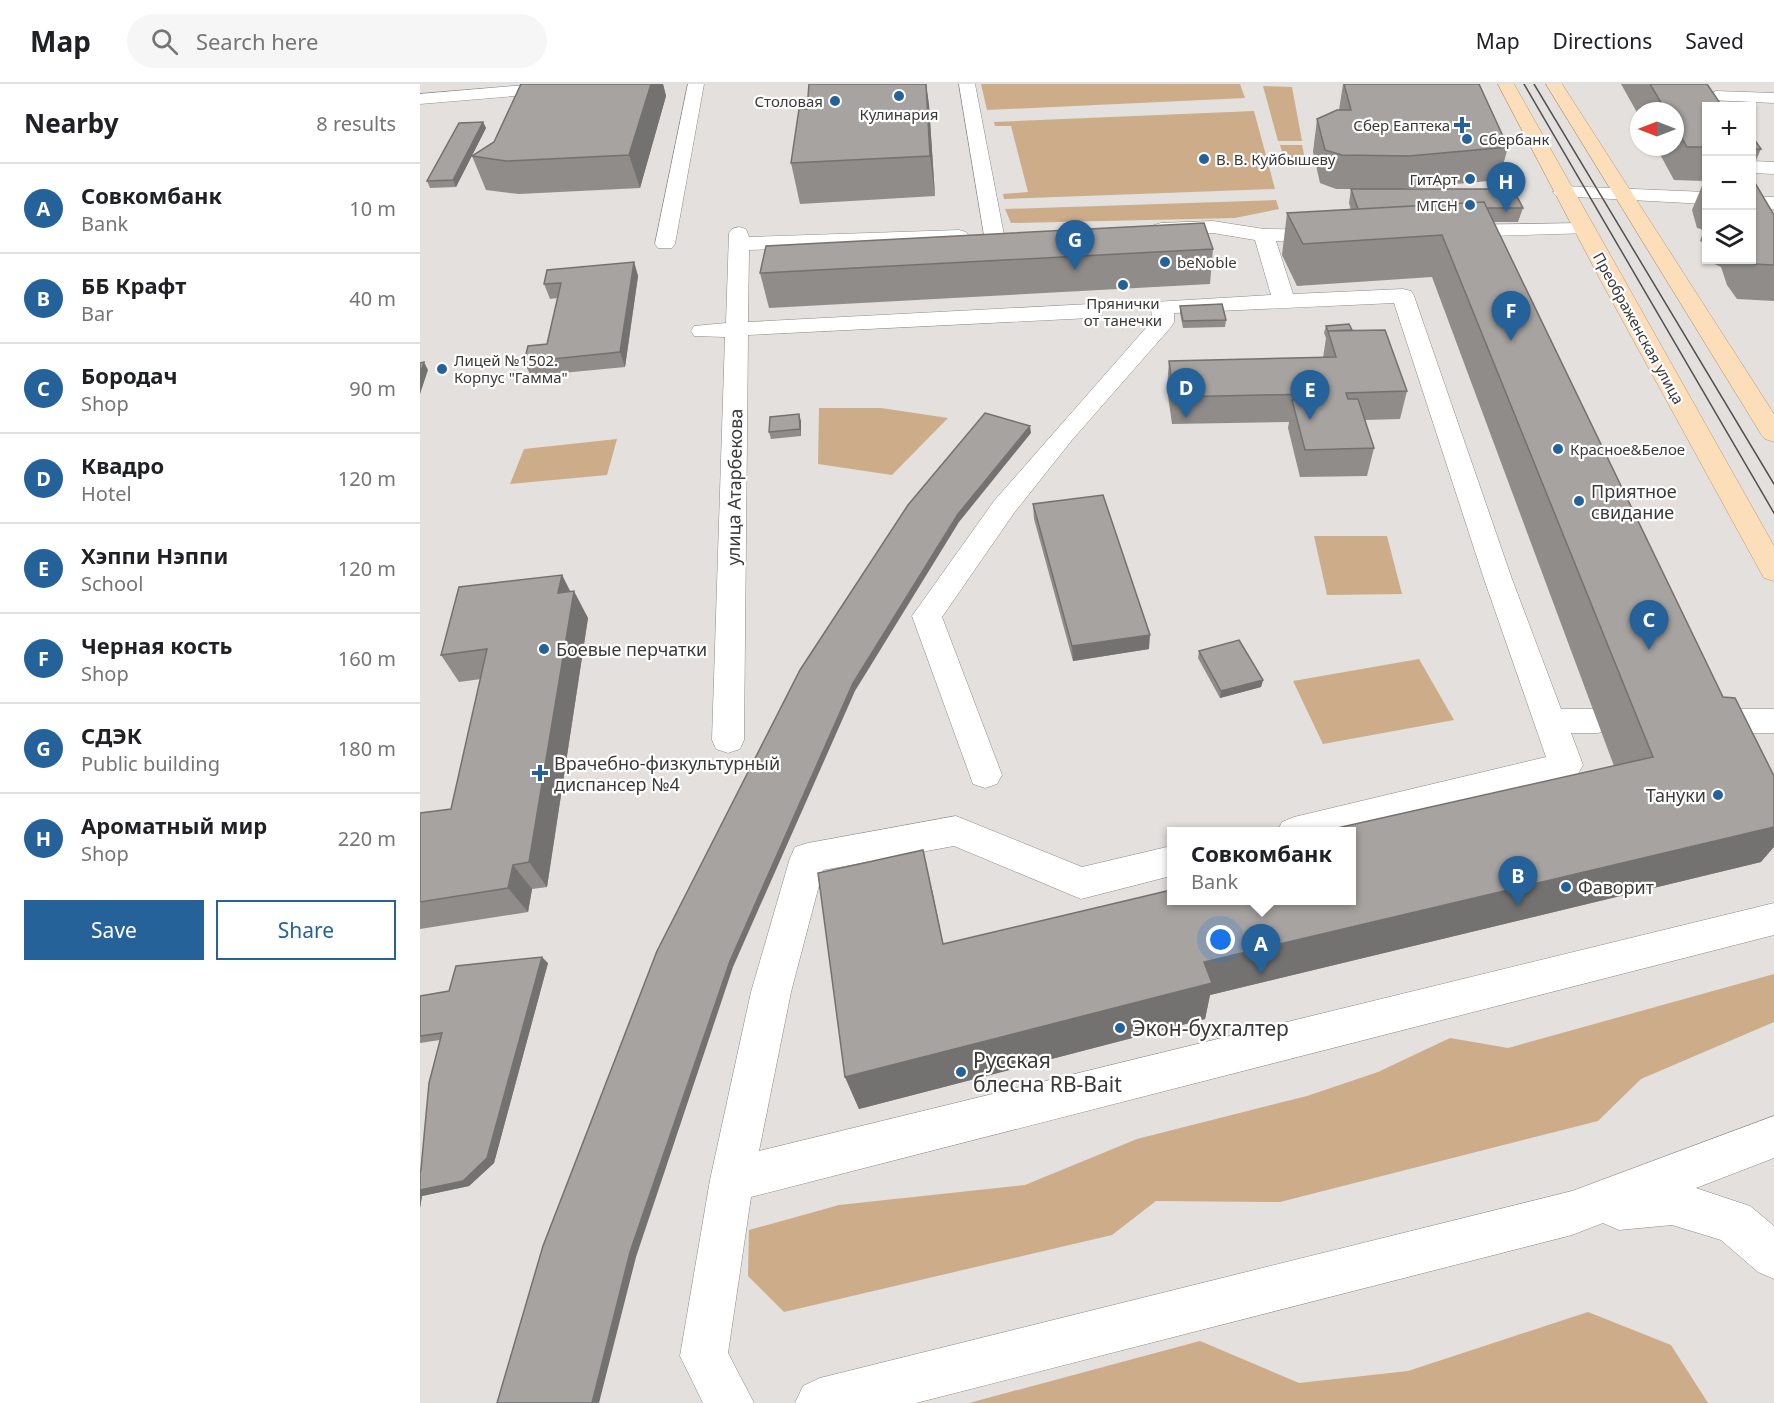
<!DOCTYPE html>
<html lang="en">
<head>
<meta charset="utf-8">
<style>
	:root { --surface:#fff; --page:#f6f6f6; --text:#202124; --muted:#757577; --line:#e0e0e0; --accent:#256299 }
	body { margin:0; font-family:"Noto Sans",sans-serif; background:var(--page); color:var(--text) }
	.controls { position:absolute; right:18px; top:18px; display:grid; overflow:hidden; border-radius:0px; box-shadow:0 2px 4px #0004 }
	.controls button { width:54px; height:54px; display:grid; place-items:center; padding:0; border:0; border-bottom:2px solid var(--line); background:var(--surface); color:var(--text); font:30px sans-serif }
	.compass { position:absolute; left:1210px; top:18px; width:54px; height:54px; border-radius:50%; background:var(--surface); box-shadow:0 2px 4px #0004; rotate:270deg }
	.you { position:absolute; left:801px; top:856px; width:21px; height:21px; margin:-15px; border:4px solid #fff; border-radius:50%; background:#1a73e8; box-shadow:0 0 0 9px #1a73e833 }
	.badge { display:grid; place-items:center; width:39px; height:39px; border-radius:50%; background:var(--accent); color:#fff; font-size:20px; font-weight:700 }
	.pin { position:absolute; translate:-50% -50px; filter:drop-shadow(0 2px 3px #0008) }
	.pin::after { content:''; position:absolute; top:32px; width:21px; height:18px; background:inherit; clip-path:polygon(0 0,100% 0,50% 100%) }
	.popup { position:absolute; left:747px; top:743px; width:189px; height:78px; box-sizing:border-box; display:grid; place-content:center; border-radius:0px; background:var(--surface); filter:drop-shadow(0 2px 4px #0005); font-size:20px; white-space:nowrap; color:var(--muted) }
	.popup b { font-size:22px; color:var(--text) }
	.popup::after { content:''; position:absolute; left:50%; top:100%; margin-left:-12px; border:12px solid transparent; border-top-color:var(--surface) }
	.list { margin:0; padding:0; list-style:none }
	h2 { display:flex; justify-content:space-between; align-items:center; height:78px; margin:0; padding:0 24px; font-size:26px }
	h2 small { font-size:20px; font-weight:400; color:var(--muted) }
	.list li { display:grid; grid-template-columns:39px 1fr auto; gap:18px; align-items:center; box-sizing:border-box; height:90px; padding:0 24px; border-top:2px solid var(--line) }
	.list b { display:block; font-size:22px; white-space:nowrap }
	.list p { margin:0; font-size:20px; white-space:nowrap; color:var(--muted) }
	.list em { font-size:20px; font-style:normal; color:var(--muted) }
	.actions { display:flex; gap:12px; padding:18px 24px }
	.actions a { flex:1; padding:14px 0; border:2px solid var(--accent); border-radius:0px; text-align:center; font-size:21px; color:var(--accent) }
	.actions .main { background:var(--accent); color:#fff }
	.icon { flex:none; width:33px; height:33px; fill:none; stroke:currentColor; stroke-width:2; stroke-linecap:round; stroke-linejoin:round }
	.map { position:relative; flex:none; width:1354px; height:1319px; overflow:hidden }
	header { display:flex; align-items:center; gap:36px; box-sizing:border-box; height:84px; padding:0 30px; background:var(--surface); border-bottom:2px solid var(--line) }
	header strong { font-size:28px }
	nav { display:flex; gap:33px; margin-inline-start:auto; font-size:21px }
	.search { width:420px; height:54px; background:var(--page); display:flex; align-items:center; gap:15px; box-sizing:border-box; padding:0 21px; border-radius:33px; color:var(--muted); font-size:22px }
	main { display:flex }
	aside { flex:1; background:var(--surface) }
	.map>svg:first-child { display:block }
	.green { fill:#ccac89 }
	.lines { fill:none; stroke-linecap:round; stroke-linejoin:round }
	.minor-casing { stroke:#8c8986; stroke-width:1 }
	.major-casing { stroke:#b8966f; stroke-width:1 }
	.minor { fill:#fff; fill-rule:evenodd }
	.major { fill:#fddebb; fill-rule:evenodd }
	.tram { stroke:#525150; stroke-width:1.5 }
	.wall { fill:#8f8c8a }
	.shaded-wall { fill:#747270 }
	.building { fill:#a6a3a0; stroke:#747270; stroke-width:1.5 }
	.poi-dot { fill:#256299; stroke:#fff; stroke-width:2 }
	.labels { text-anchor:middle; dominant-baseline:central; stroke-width:4.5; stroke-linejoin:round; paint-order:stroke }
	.far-poi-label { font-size:15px; fill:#3a3938; stroke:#fff; text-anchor:start }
	.far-street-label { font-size:15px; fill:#3a3938; stroke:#fff }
	.street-label { font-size:18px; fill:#3a3938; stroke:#fff }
	.poi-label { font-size:18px; fill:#3a3938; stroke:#fff; text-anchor:start }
	.near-poi-label { font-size:21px; fill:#3a3938; stroke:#fff; text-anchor:start }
</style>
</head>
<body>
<header>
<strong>Map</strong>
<div class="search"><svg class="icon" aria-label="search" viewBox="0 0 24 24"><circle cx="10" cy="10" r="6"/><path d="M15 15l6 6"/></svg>Search here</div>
<nav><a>Map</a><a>Directions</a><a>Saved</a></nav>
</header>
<main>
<aside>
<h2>Nearby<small>8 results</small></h2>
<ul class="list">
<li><span class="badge">A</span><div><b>Совкомбанк</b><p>Bank</p></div><em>10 m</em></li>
<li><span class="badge">B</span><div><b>ББ Крафт</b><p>Bar</p></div><em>40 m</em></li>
<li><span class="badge">C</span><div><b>Бородач</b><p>Shop</p></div><em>90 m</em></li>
<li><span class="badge">D</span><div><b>Квадро</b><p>Hotel</p></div><em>120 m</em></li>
<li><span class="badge">E</span><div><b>Хэппи Нэппи</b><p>School</p></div><em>120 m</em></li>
<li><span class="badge">F</span><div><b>Черная кость</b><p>Shop</p></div><em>160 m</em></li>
<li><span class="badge">G</span><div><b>СДЭК</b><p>Public building</p></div><em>180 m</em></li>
<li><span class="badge">H</span><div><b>Ароматный мир</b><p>Shop</p></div><em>220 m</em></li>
</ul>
<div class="actions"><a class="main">Save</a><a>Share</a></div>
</aside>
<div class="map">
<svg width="1354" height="1319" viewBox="0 0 1354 1319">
	<rect width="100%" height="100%" fill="#e3e0dd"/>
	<path class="green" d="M561,0H820L825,14L567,26Z
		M843,2L872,3L882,57H858Z
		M834,27L855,105L584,115L583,110L608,108L591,42H575L574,38Z
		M860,61H882L886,80L866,81Z
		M856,116L859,125L815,134L591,139L585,125Z
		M399,324H461L528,334L472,391L398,380Z
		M197,355L187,391L90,400L104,365Z
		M894,452H967L982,510L907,511Z
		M999,575L1034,636L903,660L873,597Z
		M1354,890V938L1221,995L1178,1037L860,1118L736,1117L692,1151L364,1228L328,1192L329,1146L419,1121L605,1101L717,1055L887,1012L958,988L1030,954L1088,964Z
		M1168,1228L1251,1261L1288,1319H549L780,1257L879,1299L988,1287Z"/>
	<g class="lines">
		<g class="minor-casing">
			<path id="minor" d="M118,0H186L178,5L0,20V10Z
				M268,0H284L255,160L252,164H238L235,160Z
				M539,0H555L584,151L581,155H567L564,151Z
				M1296,7L1354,9V19L1290,16L1287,12Z
				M1332,77L1354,78V90L1332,89Z
				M1143,102L1286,108V120L1136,112L1133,108Z
				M1332,112L1354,113V125L1332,124Z
				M793,137L844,145L915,146L918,150L915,154L908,156L856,157L873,210L983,205L991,207L994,212L1092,495L1141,625H1178L1189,628L1194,637L1189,646L1178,649H1151L1163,681L1158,690L931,748H857L862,738L874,733L1126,673L1064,495L974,219L754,229V238L751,243L652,356L594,429L522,533L582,691L577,700L565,704L553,700L492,532L574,417L732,237L731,223L734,218L851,211L835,156L793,149L741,151L734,149L731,145L734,141L741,139Z
				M1163,139L1170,141L1173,145L1170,149L1034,153L1027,151L1024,147L1027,143L1034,141Z
				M319,143L326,145L329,153L539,146L546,148L549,152L546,156L539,158L329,166L328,238L670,220L678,222L681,227L678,232L670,234L328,251L324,656L320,665L308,669L296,665L292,656L305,253L274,252L271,247L274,242L306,239L309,149L312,145Z
				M1281,625H1354V649H1281L1270,646L1265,637L1270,628Z
				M536,732L662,783L751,762V792L661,815L534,762L403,786L371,908L339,1067L1354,819V851L331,1113L308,1269L334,1319H283L260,1272L290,1096L331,908L370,774L375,763L388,759Z
				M1354,1032V1074L1276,1104L1330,1122L1354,1142V1195L1338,1188L1301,1156L1252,1141L1199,1146L1183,1139L1152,1151L496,1319H375L383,1302L400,1294L1152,1107Z"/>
		</g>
		<g class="major-casing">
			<path id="major" d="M1078,0H1094L1354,462V497L1344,494L1340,487L1181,197Z
				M1126,0H1142L1354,330V358L1345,355L1341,350Z"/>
		</g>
		<use href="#minor" class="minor"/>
		<use href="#major" class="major"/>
		<path class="tram" d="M1104,0L1354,429
			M1114,0L1354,400"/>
	</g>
	<path class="wall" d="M101,0H243L246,12L220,104L99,110L66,106L52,72L74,58Z
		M389,0H506L509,21L515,112L380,120L371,79L387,25Z
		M923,0H1059L1088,63L1079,96L982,105H916L900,99L893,68L897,35L919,26Z
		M1201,0H1287V160L1280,157L1283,148L1281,145L1277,144L1272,126L1284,97L1254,96L1236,63H1255V27H1219V32Z
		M63,38L66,44L36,103L10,104L7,97Z
		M1332,52L1341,65L1332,85Z
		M931,105L1103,124L1098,138H1074L1341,778L790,911L785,935L439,1025L425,993L512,806L523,860L747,807L749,783L751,782V816L1194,682L1012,193L877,202L862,171L867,129L931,126L929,119Z
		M1354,131V217L1317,215L1307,201L1301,183L1290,178L1291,176H1332Z
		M793,165L790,200L349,224L340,189Z
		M214,178L218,192L205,283L111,292L104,278L127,260L138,214L130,215L124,200Z
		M760,222L806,236L805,243L763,244L760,229Z
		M906,242L932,246L987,307L980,335L945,336L954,364L947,392L880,393L868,344L869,338L752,340L747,304L749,277L903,274L906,254L904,249Z
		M381,337V352L351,355L349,348Z
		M613,420L729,565L653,577L614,435Z
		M142,491L150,507L168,534L127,803L112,805L108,828L0,845V729L31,725L61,595L39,598L21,571Z
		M779,567L843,596L841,603L800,614L778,574Z
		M128,879L74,1079L49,1102L2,1112L0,1124V1089L20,956L0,959V912L29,907Z"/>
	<path class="shaded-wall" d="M231,0H243L246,12L220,104L209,71Z
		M506,0L509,21L515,112L510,72Z
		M63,38L66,44L36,103L33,96Z
		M214,178L218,192L205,283L200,268Z
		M4,278L8,286L0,310V290Z
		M379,330L381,337V352L380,345Z
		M610,342L611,349L539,438L435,607L313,883L216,1173L179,1319H172L210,1168L310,877L433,599L538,430Z
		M142,491L153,513L154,507L168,534L127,803L109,778L138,509Z
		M730,551L729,565L653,577L652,562Z
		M843,596L841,603L800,614L801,607Z
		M1354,743V763L1341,778L790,911L785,935L439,1025L425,993L784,878Z
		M503,766L512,806L531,897L523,860Z
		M93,781L112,805L108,828L88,804Z
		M122,873L128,879L74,1079L49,1102L2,1112L0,1124V1096Z"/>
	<path class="building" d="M101,0H231L209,71L86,77L52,72L74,58Z
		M389,0H506L510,72L371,79L379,25H387Z
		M924,0H1059L1088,63L989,72L922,71L905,66L897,35L917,26H931Z
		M1230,0H1287L1302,22H1287V63H1267L1255,43V27H1246Z
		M63,38L33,96L7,97L39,39Z
		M1332,52L1341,65H1332Z
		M1332,94L1354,131V181L1334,180L1330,176H1332Z
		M931,105H1093L1103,124H1067L1064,118L938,125Z
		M1064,118L1303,613L1315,614L1354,692V743L784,878L792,899L425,993L398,789L503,766L523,860L751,806V816H931V747H904L1233,673L1022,151L883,160L867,129Z
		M784,139L793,165L340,189L346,162Z
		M214,178L200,268L104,278L108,262L127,260L141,199L124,200L127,186Z
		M802,220L806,236L763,237L760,222Z
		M929,240L932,246L908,247L906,242Z
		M965,246L987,307L926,309L928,315H938L954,364L885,366L872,316H894L892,310L754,313L749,277L916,273L908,247Z
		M4,278L0,290V279Z
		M565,329L610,342L538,430L433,599L310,877L210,1168L172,1319H77L123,1162L237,867L380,586L488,421Z
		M379,330L380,345L349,348L350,333Z
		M683,411L730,551L652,562L613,420Z
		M142,491L138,509L154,507L109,778L93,781L88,804L0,818V729L31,725L67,565L21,571L39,503Z
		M819,556L843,596L801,607L779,567Z
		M122,873L67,1074L43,1097L0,1106V1089L1,1085L9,999L22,949L0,952V912L29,907L36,882Z"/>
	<g class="poi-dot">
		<circle cx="479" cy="12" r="6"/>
		<circle cx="415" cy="17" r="6"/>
		<path d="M1039 32h6v6h6v6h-6v6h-6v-6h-6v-6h6z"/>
		<circle cx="1047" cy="55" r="6"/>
		<circle cx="784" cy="75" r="6"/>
		<circle cx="1050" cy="95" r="6"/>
		<circle cx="1050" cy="121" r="6"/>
		<circle cx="745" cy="178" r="6"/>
		<circle cx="703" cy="201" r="6"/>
		<circle cx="22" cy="285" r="6"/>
		<circle cx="1138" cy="365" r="6"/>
		<circle cx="1159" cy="417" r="6"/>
		<circle cx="124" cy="565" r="6"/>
		<path d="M117 680h6v6h6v6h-6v6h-6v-6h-6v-6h6z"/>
		<circle cx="1298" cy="711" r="6"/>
		<circle cx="1146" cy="803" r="6"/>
		<circle cx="700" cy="944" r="6"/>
		<circle cx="541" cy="988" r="6"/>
	</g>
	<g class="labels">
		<g class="far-poi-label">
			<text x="403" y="17" text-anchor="end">Столовая</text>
			<text x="479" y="30" text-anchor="middle">Кулинария</text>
			<text x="1030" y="41" text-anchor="end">Сбер Еаптека</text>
			<text x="1059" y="55">Сбербанк</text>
			<text x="796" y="75">В. В. Куйбышеву</text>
			<text x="1038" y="95" text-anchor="end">ГитАрт</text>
			<text x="1038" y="121" text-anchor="end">МГСН</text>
			<text x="757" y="178">beNoble</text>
			<text x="703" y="219" text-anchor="middle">Прянички<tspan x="703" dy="17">от танечки</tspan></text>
			<text x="34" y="276">Лицей №1502.<tspan x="34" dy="17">Корпус "Гамма"</tspan></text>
			<text x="1150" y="365">Красное&amp;Белое</text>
		</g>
		<g class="far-street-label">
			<text transform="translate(1219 244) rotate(61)">Преображенская улица</text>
		</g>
		<g class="street-label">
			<text transform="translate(314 403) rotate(-89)">улица Атарбекова</text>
		</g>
		<g class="poi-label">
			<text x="1171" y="407">Приятное<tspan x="1171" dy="21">свидание</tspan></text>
			<text x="136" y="565">Боевые перчатки</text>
			<text x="134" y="679">Врачебно-физкультурный<tspan x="134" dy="21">диспансер №4</tspan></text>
			<text x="1286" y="711" text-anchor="end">Тануки</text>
			<text x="1158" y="803">Фаворит</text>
		</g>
		<g class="near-poi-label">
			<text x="712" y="944">Экон-бухгалтер</text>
			<text x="553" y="976">Русская<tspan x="553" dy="24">блесна RB-Bait</tspan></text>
		</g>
	</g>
</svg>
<div class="controls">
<button>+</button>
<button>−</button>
<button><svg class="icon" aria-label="layers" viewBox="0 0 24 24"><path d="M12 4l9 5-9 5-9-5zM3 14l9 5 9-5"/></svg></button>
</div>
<svg class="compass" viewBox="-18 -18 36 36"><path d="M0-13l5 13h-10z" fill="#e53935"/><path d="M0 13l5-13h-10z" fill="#757577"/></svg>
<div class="you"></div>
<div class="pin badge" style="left:841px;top:890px">A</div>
<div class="popup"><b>Совкомбанк</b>Bank</div>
<div class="pin badge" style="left:1098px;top:822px">B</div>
<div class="pin badge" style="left:1229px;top:566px">C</div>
<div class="pin badge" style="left:766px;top:334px">D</div>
<div class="pin badge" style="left:890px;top:336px">E</div>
<div class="pin badge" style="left:1091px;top:257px">F</div>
<div class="pin badge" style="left:655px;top:186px">G</div>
<div class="pin badge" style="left:1086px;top:128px">H</div>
</div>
</main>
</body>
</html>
